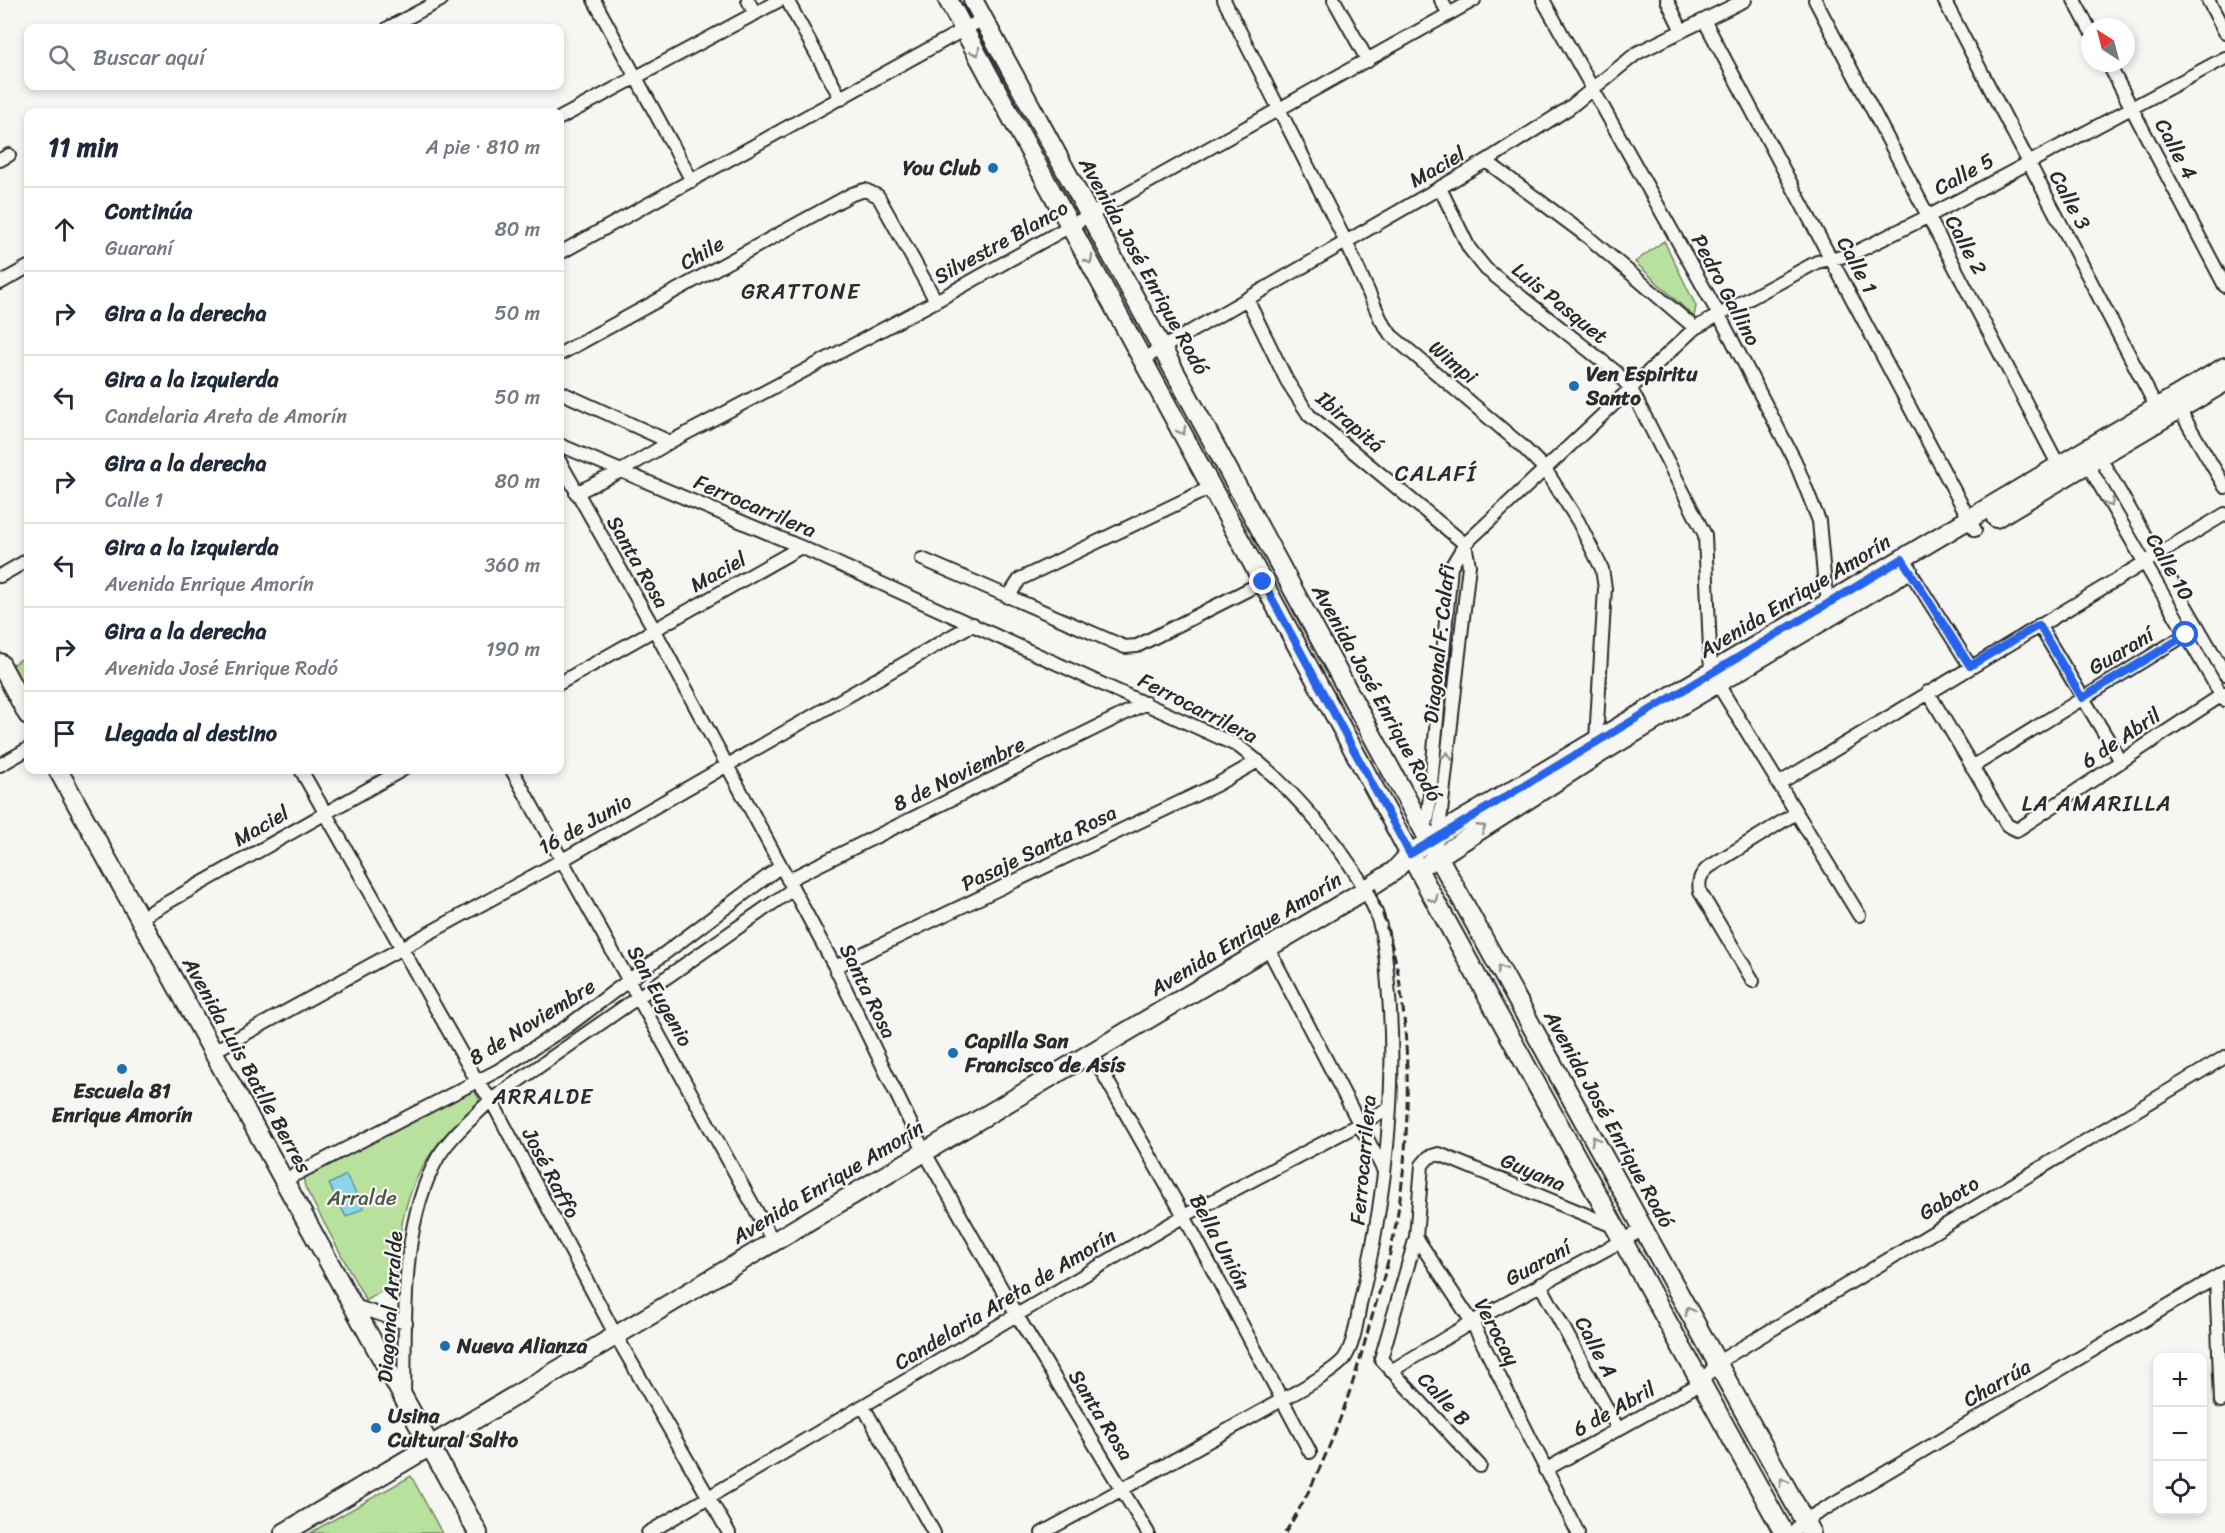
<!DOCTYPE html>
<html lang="es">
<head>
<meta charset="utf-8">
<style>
	:root { --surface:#fff; --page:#f6f6f7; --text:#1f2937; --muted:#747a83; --line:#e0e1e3 }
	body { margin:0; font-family:Sriracha,sans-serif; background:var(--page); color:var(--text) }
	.controls { position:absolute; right:18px; bottom:18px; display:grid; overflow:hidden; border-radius:12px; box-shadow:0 3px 9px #0003 }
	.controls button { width:54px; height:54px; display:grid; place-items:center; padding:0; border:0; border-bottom:2px solid var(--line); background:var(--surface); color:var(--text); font:30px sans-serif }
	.compass { position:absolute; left:2081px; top:18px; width:54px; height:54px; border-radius:50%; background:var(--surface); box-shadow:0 3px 9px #0003; rotate:324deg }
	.stop { position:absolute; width:18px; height:18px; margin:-14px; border:4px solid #2563eb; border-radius:50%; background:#fff }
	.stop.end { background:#2563eb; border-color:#fff; box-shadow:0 2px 6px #0008 }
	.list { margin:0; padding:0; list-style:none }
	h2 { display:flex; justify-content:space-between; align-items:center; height:78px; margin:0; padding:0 24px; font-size:26px }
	h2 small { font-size:20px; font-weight:400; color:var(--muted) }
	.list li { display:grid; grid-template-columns:39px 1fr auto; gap:18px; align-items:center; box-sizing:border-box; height:84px; padding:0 24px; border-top:2px solid var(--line) }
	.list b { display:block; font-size:22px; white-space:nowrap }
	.list p { margin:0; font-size:20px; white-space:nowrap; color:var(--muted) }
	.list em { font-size:20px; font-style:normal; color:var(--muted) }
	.icon { flex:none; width:33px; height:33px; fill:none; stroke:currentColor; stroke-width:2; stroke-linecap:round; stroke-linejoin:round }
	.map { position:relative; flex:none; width:2225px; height:1533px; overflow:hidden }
	.search { position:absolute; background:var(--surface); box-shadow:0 3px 9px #0003; left:24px; top:24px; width:540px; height:66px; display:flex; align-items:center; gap:15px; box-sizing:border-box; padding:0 21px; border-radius:12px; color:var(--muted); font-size:22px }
	.panel { position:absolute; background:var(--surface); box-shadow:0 3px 9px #0003; left:24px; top:108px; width:540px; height:666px; border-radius:12px }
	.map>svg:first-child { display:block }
	.green { fill:#b8e19d; stroke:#728664; stroke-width:1.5 }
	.water { fill:#88d6e6; stroke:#63929b; stroke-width:1.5 }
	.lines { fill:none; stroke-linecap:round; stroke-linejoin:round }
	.street-casing { stroke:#2b2b2b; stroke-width:16 }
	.secondary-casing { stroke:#2b2b2b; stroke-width:22 }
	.street { stroke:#f6f6f2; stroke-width:12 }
	.secondary { stroke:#f6f6f2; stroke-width:18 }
	.rail { stroke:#2b2b2b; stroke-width:3; stroke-dasharray:9 4.5; stroke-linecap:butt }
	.oneway { stroke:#90908e }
	.route { stroke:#2563eb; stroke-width:8 }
	.poi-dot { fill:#1f6fb2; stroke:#f6f6f2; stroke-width:2 }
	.labels { text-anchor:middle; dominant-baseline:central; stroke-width:4.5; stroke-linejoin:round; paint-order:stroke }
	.street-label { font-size:21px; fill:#2b2b2b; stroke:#f6f6f2 }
	.poi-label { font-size:21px; font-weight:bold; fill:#2b2b2b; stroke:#f6f6f2; text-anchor:start }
	.park-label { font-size:21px; fill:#4e5848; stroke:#f6f6f2 }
	.neighbourhood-label { font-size:22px; letter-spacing:1.5px; fill:#2b2b2b; stroke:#f6f6f2 }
</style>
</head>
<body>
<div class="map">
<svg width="2225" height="1533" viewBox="0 0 2225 1533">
	<rect width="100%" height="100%" fill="#f6f6f2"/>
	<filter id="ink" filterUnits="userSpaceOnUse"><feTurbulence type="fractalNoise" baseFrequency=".0167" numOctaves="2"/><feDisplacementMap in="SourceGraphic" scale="12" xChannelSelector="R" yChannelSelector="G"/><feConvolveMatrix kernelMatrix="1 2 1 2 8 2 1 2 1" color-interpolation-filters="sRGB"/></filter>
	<g filter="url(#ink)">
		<path class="green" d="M1664,241L1696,306L1694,317L1635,262Z
			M28,655V698L10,666Z
			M474,1090L480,1101C465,1117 448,1131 435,1148C404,1189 398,1234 395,1283L366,1301L305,1187L303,1177Z
			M411,1476L442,1533H310Z"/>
		<path class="water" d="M346,1175L364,1208L346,1217L329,1184Z"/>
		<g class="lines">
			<g class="street-casing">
				<path id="street" d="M594,0L692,181
					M748,0L755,14
					M787,0L841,99
					M1224,0L1346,242L1381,320L1391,335L1521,445L1545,469L1578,521L1602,569L1605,588L1596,740L1599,745
					M1334,0L1368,61
					M1441,0L1449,14
					M1543,0L1718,313L1795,461L1819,521L1825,587L1831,607
					M1667,0L1682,31
					M1815,0L2061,470
					M1944,0L2159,412
					M2074,0L2090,30
					M2208,0L2225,32
					M1704,20L1975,530
					M388,28L441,0
					M2108,63L2225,286
					M560,118L780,0
					M0,160L9,155
					M1486,161L1588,237L1695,328
					M1440,188L1469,248L1486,269L1616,372L1631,389L1705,535L1711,673L1859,915
					M560,253L983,19
					M0,283L28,267
					M1247,299L1287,381L1309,415L1465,544
					M560,354L852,194L865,190L878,196L936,301
					M1143,359L1486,161L1569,108L1637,53L1745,0
					M560,392L670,442
					M2176,404L2225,487
					M560,445L801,547L1238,746C1285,780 1353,856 1375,910C1384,933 1386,960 1388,985C1398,1088 1385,1200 1361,1300C1357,1318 1355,1343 1344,1359C1331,1375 1281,1400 1262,1411C1189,1452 1116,1493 1042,1533
					M2096,451L2225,674
					M2084,458L2224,700
					M560,462L654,629L835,967L924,1151L1016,1314L1148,1533
					M576,493L623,470L670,442L936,301L1474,0
					M922,559L1125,647L1137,646L1263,582
					M1906,565L1970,666
					M0,576L28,560
					M1008,597L1020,579L1212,487
					M2039,625L2121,761
					M560,683L801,547
					M1928,692L2007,825L2017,830L2225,693
					M0,765L28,749
					M1972,767L2198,627
					M301,770L477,1081L491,1100L615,1334L729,1533
					M512,770L773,1241
					M1778,784L2225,514
					M1424,833L1428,816L1451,567L1465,544L1695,328L1817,262L1850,255L1929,216L2225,58
					M1438,839L1469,565L1465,544
					M788,880L1146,703
					M140,918L402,770
					M1268,948L1384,1171
					M835,967L1216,785L1258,761
					M1753,981L1700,892C1698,880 1700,875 1709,867L1796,813
					M214,1051L564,859L973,624
					M1091,1052L1184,1216L1310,1452
					M285,1180L499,1070L568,1026L781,866
					M1416,1237L1381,1359L1480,1466
					M2216,1277L2221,1401
					M1540,1284L1618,1429
					M354,1306L406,1323
					M1391,1371L1472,1322L1644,1229
					M404,1395C406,1318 399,1227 438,1157C452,1135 472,1118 491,1100L793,889
					M863,1406L934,1533
					M1545,1470L1701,1383L1718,1362L2225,1057
					M648,1533L1184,1216L1388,1109
					M1578,1533L1472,1322L1416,1237L1422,1165L1429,1157L1439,1154L1613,1226
					M1792,1533L1804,1521L2225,1272"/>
			</g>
			<g class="secondary-casing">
				<path id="secondary" d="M948,0L1433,897L1784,1533
					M973,0L1429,840L1811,1533
					M1996,518L2225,382
					M0,663L28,715
					M58,770L478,1533
					M1430,862L1602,752L1908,570
					M284,1533L1365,890L1394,871L1410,854L1437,835L2225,367"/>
			</g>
			<use href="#street" class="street"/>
			<use href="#secondary" class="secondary"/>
			<path class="rail" d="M1285,1533C1324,1471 1350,1398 1369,1327C1377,1299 1386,1272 1392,1244C1409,1165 1412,1065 1400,985C1395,951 1384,917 1373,884"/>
		</g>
		<defs><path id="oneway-chevron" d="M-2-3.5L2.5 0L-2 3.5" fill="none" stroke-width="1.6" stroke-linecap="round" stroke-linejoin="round" transform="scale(1.5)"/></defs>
		<g class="oneway">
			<use href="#oneway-chevron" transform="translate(976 52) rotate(61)"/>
			<use href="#oneway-chevron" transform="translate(1089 260) rotate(61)"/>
			<use href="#oneway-chevron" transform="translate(1182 431) rotate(62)"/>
			<use href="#oneway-chevron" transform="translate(2110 503) rotate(60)"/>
			<use href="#oneway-chevron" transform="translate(1447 756) rotate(-83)"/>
			<use href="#oneway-chevron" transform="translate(1482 828) rotate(-33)"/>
			<use href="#oneway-chevron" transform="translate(1434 899) rotate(62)"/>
			<use href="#oneway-chevron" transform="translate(1501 969) rotate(-119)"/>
			<use href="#oneway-chevron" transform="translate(1595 1140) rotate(-119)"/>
			<use href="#oneway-chevron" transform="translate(1689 1311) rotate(-119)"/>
			<use href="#oneway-chevron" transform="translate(1783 1482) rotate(-118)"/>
		</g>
	</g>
	<g class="lines" filter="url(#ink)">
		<path class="route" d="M1263,582L1410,854L1902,559L1970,666L2039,625L2082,698L2186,635"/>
	</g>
	<g class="poi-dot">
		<circle cx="993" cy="168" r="6"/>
		<circle cx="1574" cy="386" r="6"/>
		<circle cx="953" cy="1053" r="6"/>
		<circle cx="122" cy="1069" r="6"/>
		<circle cx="445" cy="1346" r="6"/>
		<circle cx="376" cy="1428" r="6"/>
	</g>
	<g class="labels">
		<g class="street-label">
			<text transform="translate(2176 149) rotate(62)">Calle 4</text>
			<text transform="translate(1437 167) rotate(-30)">Maciel</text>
			<text transform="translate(1964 174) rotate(-29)">Calle 5</text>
			<text transform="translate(2070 200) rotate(62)">Calle 3</text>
			<text transform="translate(1001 242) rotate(-29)">Silvestre Blanco</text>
			<text transform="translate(1966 245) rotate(62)">Calle 2</text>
			<text transform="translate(702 253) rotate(-29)">Chile</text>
			<text transform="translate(1857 265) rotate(62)">Calle 1</text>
			<text transform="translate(1144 266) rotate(61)">Avenida José Enrique Rodó</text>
			<text transform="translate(1726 290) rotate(62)">Pedro Gallino</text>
			<text transform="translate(1560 303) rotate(39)">Luis Pasquet</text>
			<text transform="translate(1453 362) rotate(40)">Wimpi</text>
			<text transform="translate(1350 422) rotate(41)">Ibirapitá</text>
			<text transform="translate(755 506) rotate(23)">Ferrocarrilera</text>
			<text transform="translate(638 562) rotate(60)">Santa Rosa</text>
			<text transform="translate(2170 567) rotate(60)">Calle 10</text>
			<text transform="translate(718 572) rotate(-29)">Maciel</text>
			<text transform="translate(1795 596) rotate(-31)">Avenida Enrique Amorín</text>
			<text transform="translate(1439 644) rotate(-84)">Diagonal F. Calafi</text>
			<text transform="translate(2121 651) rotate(-31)">Guaraní</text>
			<text transform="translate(1377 693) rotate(61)">Avenida José Enrique Rodó</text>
			<text transform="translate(1198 708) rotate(27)">Ferrocarrilera</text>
			<text transform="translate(2121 738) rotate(-34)">6 de Abril</text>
			<text transform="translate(959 774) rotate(-26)">8 de Noviembre</text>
			<text transform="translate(585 824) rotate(-29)">16 de Junio</text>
			<text transform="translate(261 826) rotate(-30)">Maciel</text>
			<text transform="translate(1039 848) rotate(-26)">Pasaje Santa Rosa</text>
			<text transform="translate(1246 934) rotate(-31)">Avenida Enrique Amorín</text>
			<text transform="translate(868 991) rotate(64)">Santa Rosa</text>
			<text transform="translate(660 996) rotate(61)">San Eugenio</text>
			<text transform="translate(532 1022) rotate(-32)">8 de Noviembre</text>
			<text transform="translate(247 1065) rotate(61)">Avenida Luis Batlle Berres</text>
			<text transform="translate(1609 1119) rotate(61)">Avenida José Enrique Rodó</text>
			<text transform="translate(1363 1160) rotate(-85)">Ferrocarrilera</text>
			<text transform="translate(1533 1172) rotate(23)">Guyana</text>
			<text transform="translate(551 1173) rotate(62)">José Raffo</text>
			<text transform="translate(828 1182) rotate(-31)">Avenida Enrique Amorín</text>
			<text transform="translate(1949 1198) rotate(-31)">Gaboto</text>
			<text transform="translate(1220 1242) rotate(62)">Bella Unión</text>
			<text transform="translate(1538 1263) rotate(-29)">Guaraní</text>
			<text transform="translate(1005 1299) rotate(-31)">Candelaria Areta de Amorín</text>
			<text transform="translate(390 1307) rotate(-86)">Diagonal Arralde</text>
			<text transform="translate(1497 1332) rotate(62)">Verocay</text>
			<text transform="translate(1596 1347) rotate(62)">Calle A</text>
			<text transform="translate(1997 1383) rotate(-30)">Charrúa</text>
			<text transform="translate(1444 1399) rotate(47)">Calle B</text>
			<text transform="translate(1614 1409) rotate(-29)">6 de Abril</text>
			<text transform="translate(1101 1415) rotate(58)">Santa Rosa</text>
		</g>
		<g class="poi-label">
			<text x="981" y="168" text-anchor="end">You Club</text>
			<text x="1586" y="374">Ven Espiritu<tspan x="1586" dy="24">Santo</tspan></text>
			<text x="965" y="1041">Capilla San<tspan x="965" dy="24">Francisco de Asís</tspan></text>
			<text x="122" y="1091" text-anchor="middle">Escuela 81<tspan x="122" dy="24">Enrique Amorín</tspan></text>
			<text x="457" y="1346">Nueva Alianza</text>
			<text x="388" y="1416">Usina<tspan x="388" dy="24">Cultural Salto</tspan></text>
		</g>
		<g class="park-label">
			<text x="362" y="1198">Arralde</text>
		</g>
		<g class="neighbourhood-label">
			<text x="801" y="291">GRATTONE</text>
			<text x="1436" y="473">CALAFÍ</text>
			<text x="2097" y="803">LA AMARILLA</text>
			<text x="543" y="1096">ARRALDE</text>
		</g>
	</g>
</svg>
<div class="controls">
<button>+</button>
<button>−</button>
<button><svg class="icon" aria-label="locate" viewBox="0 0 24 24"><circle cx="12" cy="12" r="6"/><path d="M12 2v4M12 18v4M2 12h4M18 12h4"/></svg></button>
</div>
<svg class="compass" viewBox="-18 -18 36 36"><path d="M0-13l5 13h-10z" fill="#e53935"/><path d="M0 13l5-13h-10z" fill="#747a83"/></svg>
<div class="stop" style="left:2186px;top:635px"></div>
<div class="stop end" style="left:1263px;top:582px"></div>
<div class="search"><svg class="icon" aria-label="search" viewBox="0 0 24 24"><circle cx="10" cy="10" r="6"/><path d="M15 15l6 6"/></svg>Buscar aquí</div>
<section class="panel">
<h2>11 min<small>A pie · 810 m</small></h2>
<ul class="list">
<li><svg class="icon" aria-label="ahead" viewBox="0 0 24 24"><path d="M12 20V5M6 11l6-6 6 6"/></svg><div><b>Continúa</b><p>Guaraní</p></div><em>80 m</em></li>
<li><svg class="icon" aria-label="right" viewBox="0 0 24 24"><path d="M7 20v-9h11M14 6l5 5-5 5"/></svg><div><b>Gira a la derecha</b></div><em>50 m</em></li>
<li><svg class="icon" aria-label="left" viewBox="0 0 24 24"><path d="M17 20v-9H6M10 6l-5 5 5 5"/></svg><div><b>Gira a la izquierda</b><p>Candelaria Areta de Amorín</p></div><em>50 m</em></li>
<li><svg class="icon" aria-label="right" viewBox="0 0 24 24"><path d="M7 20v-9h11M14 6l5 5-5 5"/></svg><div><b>Gira a la derecha</b><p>Calle 1</p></div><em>80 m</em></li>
<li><svg class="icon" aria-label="left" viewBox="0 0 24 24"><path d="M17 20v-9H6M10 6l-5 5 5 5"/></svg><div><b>Gira a la izquierda</b><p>Avenida Enrique Amorín</p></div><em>360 m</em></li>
<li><svg class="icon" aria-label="right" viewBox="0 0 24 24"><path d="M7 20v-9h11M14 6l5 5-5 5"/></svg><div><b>Gira a la derecha</b><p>Avenida José Enrique Rodó</p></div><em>190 m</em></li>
<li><svg class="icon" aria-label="arrive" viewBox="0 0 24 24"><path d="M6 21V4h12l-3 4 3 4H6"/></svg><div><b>Llegada al destino</b></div></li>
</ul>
</section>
</div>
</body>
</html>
